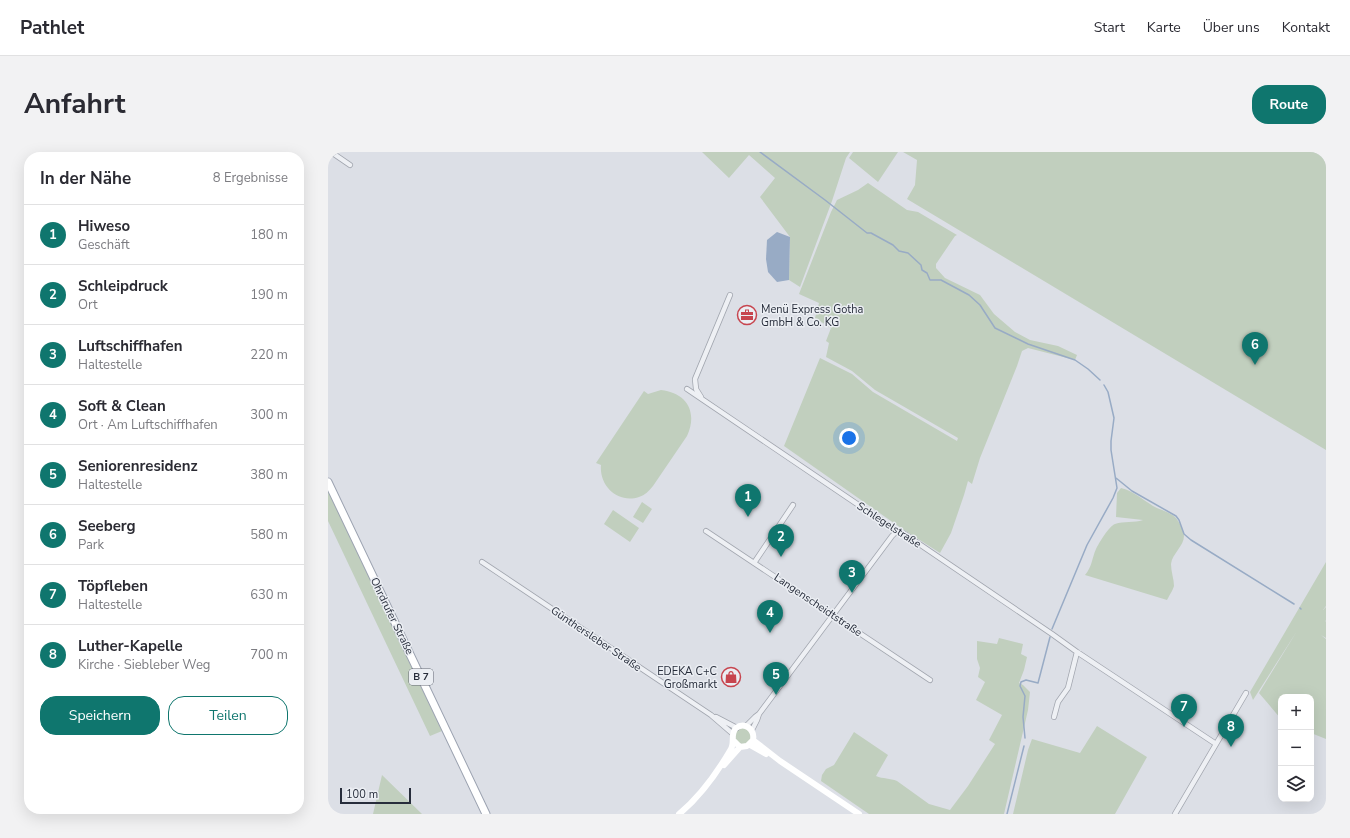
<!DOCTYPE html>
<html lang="de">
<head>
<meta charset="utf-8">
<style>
	:root { --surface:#fff; --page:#f2f2f3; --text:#2b2b33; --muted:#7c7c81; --line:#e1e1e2; --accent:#0f766e }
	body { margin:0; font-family:"Nunito Sans",sans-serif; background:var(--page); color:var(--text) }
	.controls { position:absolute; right:12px; bottom:12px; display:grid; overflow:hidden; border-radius:8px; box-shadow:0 4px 16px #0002 }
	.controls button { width:36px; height:36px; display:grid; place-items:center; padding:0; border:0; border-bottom:1px solid var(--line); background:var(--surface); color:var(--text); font:20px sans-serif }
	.scale { position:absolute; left:12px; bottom:10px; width:71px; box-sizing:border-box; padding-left:4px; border:2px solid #272d3b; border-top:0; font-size:11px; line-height:14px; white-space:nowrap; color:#272d3b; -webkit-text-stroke:3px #ebeef3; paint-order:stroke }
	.you { position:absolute; left:521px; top:286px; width:14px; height:14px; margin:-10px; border:3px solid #fff; border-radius:50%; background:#1a73e8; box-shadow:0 0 0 6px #1a73e833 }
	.badge { display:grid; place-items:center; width:26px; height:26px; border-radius:50%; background:var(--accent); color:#fff; font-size:13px; font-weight:700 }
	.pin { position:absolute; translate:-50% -33px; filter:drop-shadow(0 1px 2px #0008) }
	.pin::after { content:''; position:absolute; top:21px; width:14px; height:12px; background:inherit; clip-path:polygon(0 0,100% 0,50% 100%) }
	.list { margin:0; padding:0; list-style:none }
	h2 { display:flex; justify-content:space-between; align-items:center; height:52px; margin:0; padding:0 16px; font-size:17px }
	h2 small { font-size:13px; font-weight:400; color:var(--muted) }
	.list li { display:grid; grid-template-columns:26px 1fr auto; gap:12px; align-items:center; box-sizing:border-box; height:60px; padding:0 16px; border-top:1px solid var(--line) }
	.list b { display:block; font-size:15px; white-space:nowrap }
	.list p { margin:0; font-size:13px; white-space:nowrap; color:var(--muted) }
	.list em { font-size:13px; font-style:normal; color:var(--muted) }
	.actions { display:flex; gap:8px; padding:12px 16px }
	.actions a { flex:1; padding:9px 0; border:1px solid var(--accent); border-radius:16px; text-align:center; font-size:14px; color:var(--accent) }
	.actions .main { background:var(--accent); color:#fff }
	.icon { flex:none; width:22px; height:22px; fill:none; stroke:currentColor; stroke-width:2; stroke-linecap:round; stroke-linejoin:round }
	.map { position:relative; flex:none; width:998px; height:662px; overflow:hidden; border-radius:16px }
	header { display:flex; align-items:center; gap:24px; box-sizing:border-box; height:56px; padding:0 20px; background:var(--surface); border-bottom:1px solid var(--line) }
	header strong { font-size:19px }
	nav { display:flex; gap:22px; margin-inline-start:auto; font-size:14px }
	.intro { display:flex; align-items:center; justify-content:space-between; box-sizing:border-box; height:96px; padding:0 24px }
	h1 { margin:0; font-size:28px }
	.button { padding:10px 18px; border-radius:16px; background:var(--accent); color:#fff; font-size:14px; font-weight:700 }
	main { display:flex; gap:24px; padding:0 24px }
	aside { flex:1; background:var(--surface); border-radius:16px; box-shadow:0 4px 16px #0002 }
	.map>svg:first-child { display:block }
	.green { fill:#c1cfbe }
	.water { fill:#98abc5 }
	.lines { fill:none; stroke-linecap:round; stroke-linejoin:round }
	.stream { stroke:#98abc5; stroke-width:1.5 }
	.minor-casing { stroke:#a2a6af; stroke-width:6 }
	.primary-casing { stroke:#9ca3b1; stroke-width:9 }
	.minor { stroke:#eef0f4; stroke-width:4.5 }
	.secondary { stroke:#fff; stroke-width:6 }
	.primary { stroke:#fff; stroke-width:7 }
	.labels { text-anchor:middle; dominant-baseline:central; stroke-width:3; stroke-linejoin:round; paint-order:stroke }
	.shield { fill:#ebeef3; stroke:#626772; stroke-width:1 }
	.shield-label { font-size:10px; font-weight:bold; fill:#272d3b }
	.poi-label { font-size:11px; fill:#272d3b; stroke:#ebeef3; text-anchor:start }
	.street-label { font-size:11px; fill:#272d3b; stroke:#ebeef3 }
</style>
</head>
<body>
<header>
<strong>Pathlet</strong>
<nav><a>Start</a><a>Karte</a><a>Über uns</a><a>Kontakt</a></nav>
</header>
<div class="intro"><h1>Anfahrt</h1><a class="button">Route</a></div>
<main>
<aside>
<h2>In der Nähe<small>8 Ergebnisse</small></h2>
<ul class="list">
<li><span class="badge">1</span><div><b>Hiweso</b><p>Geschäft</p></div><em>180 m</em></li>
<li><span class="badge">2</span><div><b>Schleipdruck</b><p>Ort</p></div><em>190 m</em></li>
<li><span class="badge">3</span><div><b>Luftschiffhafen</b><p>Haltestelle</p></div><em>220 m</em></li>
<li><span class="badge">4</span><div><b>Soft &amp; Clean</b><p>Ort · Am Luftschiffhafen</p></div><em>300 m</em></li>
<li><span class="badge">5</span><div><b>Seniorenresidenz</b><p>Haltestelle</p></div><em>380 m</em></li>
<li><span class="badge">6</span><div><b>Seeberg</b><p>Park</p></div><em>580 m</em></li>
<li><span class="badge">7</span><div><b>Töpfleben</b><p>Haltestelle</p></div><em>630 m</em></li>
<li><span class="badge">8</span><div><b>Luther-Kapelle</b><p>Kirche · Siebleber Weg</p></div><em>700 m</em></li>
</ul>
<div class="actions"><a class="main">Speichern</a><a>Teilen</a></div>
</aside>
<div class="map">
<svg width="998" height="662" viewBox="0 0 998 662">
	<rect width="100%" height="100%" fill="#dcdfe6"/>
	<path class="green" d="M374,0H522L518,6L504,49L472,135L461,128L462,85L432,45L447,26L421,3L401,26Z
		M525,0H570L550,30L521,6Z
		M575,0H998V298L579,47L587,33L589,8Z
		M540,31L579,58L590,60L629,83L627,84L608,112V116L617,126L652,143L666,162L687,180L702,188L730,194L749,203L747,208L700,196L694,199L689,214L652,306L644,332L640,329L636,343L623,381L612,401L573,376L456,294L492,206L524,222L545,240L629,289L630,286L547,238L524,219L498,205L501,191L498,189L503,176L487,166L491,151L471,142L503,60L509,48L530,38Z
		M333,238C359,241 370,260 359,284L325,334C321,339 317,343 311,345C290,352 271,334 273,313L268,311L316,239L320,242Z
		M793,336C805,339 814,347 825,354C832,358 840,359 847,365C851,369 856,379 856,384C856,394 844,402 843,412C843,420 846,427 846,434C845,438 841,444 839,448L757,423C764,415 764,406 768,397C771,391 781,374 787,372C796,369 806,371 815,368L788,365L789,341Z
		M0,339L114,579L102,584L0,369Z
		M314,350L324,357L315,371L305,365Z
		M285,358L311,376L302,390L276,372Z
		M998,410V454L995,458L998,455V469L997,468L998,470V486L993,483L998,487V587L983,581V545H953V567L931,541L969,479L925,548L922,540Z
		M671,486L695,492L693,502L699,505L696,518L691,531L695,533L702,540L700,558L676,662H541L493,629L494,623L498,617L506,613L526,580L560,603L548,624C555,627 562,626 569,629L601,652L622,658L640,634L667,592L661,588L674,563L648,548L657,530L650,525L652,516L649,507V489L669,492Z
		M769,574L819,605L787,662H685L700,598L704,587L752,601Z
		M407 584a8 8 0 1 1 16 0a8 8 0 1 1-16 0Z
		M54,623L94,662H45Z"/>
	<path class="water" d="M449,80L462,85L461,128L449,130L440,120L438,107L439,88Z"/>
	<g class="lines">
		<path class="stream" d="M432,0L497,48L539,81H543L565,93L571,99L580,101L593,113L594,118L599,121L602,128H613L641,143L652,153L667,176L700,192L747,208L760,217L772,228
			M788,326L804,339L848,364L851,368L856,382L863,388L966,452
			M972,456L973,457
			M724,477L759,393L785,346L789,336L783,298V289L786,266L780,240L776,233
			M697,586L695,565L697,544L692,534L693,530L698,528L710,531L722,485
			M679,662L696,594"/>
		<g class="minor-casing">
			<path id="minor" d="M3,0L22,13
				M359,237L569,379L575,381L724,482L749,500L888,592
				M373,245L368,237L367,227L402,143
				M378,379L602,528
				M154,410L383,563L405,582
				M426,411L465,353
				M388,565L409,576
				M726,565L730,550L740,536L749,500
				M418,574L427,565L431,562L564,384L569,379
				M424,578L429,568L431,562
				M847,662L918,541"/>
		</g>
		<g class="primary-casing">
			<path id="primary" d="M0,330L158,662"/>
		</g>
		<use href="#minor" class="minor"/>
		<path class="secondary" d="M425,588L452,609L531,662
			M422,593L438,602
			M396,613L412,595
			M351,662C373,644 389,621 403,597C407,590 402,582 408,576C417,569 427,578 425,588L419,594L412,595L406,589"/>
		<use href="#primary" class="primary"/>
	</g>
	<defs>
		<g id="office-ring" transform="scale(1)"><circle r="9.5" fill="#ebeef3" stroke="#c7454f" stroke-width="1.5"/><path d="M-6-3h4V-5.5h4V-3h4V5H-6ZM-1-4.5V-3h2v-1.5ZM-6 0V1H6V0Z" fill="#c7454f"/></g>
		<g id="shop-ring" transform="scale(1)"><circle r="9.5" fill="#ebeef3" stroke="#c7454f" stroke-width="1.5"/><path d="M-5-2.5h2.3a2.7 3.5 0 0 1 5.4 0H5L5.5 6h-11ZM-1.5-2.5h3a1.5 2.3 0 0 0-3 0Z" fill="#c7454f"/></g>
	</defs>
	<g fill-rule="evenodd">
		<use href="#office-ring" x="419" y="163"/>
		<use href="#shop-ring" x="403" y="525"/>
	</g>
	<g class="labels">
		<rect class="shield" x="81" y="517" width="24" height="16" rx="3"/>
		<g class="shield-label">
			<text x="93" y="525">B 7</text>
		</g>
		<g class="poi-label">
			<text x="433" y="157">Menü Express Gotha<tspan x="433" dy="13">GmbH &amp; Co. KG</tspan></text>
			<text x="389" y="519" text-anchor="end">EDEKA C+C<tspan x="389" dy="13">Großmarkt</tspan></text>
		</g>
		<g class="street-label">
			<text transform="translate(561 373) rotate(33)">Schlegelstraße</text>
			<text transform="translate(490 453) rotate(34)">Langenscheidtstraße</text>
			<text transform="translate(64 464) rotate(64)">Ohrdrufer Straße</text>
			<text transform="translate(268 487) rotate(34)">Günthersleber Straße</text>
		</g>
	</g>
</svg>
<div class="controls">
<button>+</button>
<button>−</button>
<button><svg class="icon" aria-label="layers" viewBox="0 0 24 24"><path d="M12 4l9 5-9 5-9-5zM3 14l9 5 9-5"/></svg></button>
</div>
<div class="scale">100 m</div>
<div class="you"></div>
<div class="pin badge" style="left:420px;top:365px">1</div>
<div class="pin badge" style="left:453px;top:405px">2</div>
<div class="pin badge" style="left:524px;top:441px">3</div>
<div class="pin badge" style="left:442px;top:481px">4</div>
<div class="pin badge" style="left:448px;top:543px">5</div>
<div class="pin badge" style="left:927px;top:213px">6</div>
<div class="pin badge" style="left:856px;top:575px">7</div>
<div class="pin badge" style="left:903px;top:595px">8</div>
</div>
</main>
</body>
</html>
